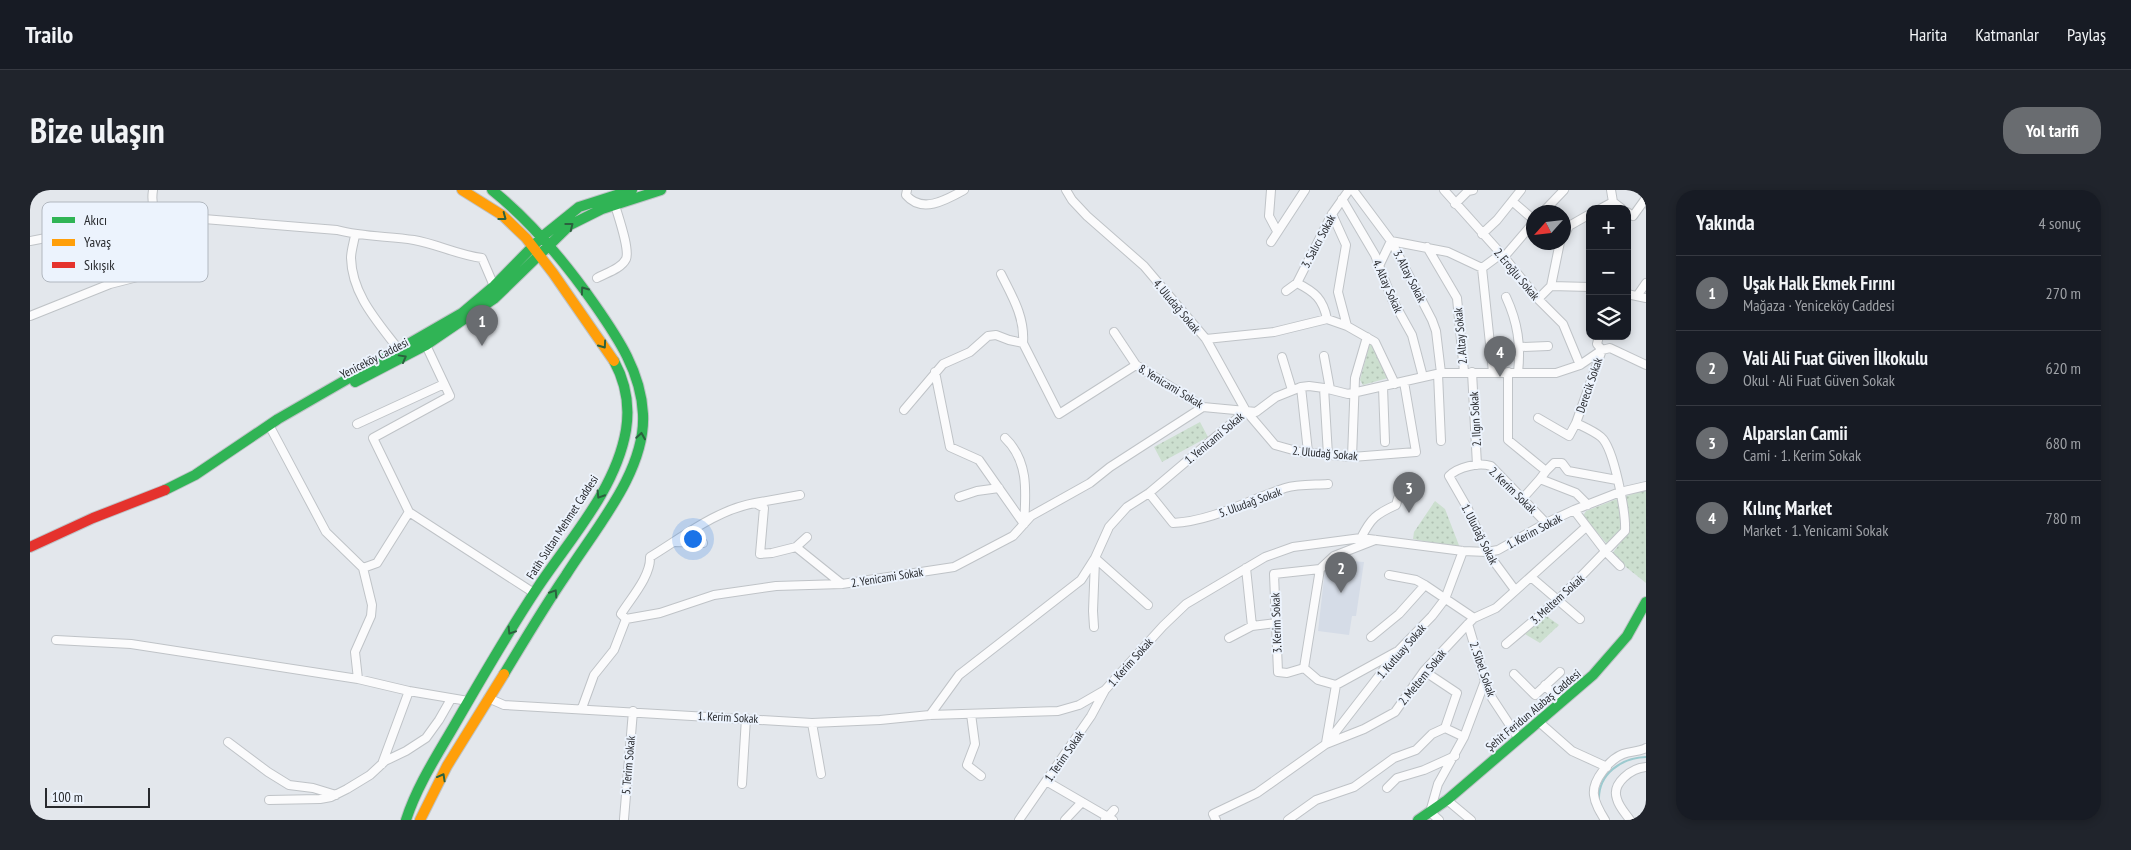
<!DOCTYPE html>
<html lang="tr">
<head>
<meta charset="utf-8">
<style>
	:root { --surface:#171b24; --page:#20242c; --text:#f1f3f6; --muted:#9ea1a6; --line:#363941; --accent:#696c70 }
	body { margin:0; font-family:"PT Sans Narrow",sans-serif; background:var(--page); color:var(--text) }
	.controls { position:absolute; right:15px; top:15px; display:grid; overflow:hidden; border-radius:10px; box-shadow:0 2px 8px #0003 }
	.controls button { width:45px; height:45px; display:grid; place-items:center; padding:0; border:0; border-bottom:1px solid var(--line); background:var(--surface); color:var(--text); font:25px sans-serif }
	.compass { position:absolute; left:1496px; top:15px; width:45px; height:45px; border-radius:50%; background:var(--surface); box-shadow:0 2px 8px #0003; rotate:243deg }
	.scale { position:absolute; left:15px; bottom:12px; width:105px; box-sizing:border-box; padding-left:5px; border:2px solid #282a2e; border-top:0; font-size:14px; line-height:18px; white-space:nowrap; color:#282a2e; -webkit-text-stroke:4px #ecf3fd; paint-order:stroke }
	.you { position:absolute; left:662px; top:348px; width:18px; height:18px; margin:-12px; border:4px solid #fff; border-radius:50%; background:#1a73e8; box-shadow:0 0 0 8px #1a73e833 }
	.badge { display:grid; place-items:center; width:32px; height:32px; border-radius:50%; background:var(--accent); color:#fff; font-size:16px; font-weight:700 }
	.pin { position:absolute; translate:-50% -41px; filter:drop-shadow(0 1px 2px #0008) }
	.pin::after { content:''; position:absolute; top:26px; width:18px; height:15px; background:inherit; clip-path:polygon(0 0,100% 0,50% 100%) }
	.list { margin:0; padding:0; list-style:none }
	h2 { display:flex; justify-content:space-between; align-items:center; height:65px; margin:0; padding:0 20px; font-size:21px }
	h2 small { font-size:16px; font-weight:400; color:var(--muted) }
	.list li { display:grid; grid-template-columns:32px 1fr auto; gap:15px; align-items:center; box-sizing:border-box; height:75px; padding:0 20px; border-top:1px solid var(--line) }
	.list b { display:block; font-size:19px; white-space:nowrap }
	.list p { margin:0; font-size:16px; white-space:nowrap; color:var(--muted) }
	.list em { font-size:16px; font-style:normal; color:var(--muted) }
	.icon { flex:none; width:28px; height:28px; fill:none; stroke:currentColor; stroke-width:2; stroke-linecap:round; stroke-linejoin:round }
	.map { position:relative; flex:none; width:1616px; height:630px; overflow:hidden; border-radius:20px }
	header { display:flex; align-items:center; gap:30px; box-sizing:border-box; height:70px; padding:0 25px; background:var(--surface); border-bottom:1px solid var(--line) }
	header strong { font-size:24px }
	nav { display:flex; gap:28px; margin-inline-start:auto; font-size:18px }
	.intro { display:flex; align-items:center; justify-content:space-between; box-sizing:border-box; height:120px; padding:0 30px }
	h1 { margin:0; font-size:35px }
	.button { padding:12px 22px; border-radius:20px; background:var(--accent); color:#fff; font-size:18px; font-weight:700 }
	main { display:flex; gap:30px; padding:0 30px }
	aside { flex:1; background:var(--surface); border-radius:20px; box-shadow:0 2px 8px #0003 }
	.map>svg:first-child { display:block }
	.built { fill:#d5dce7 }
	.park { fill:url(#park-dots) }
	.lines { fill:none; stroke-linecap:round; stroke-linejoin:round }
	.stream { stroke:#9ccacf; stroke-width:2 }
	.street-casing { stroke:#bfc3c7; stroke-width:10 }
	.fast-casing { stroke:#bfc3c7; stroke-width:12 }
	.slow-casing { stroke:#bfc3c7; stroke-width:12 }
	.jam-casing { stroke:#bfc3c7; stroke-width:12 }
	.street { stroke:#fbfbfc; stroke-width:8 }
	.fast { stroke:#30b455; stroke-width:10 }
	.slow { stroke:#ff9f0a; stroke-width:10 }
	.jam { stroke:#e5322d; stroke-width:10 }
	.oneway { stroke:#2b613e }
	.labels { text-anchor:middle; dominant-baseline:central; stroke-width:4; stroke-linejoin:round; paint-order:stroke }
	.street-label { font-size:12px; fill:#282a2e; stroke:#ecf3fd }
	.key { fill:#ecf3fd; stroke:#b1b7bf; stroke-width:1 }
	.key-label { font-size:14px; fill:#282a2e }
</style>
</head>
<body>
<header>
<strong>Trailo</strong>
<nav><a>Harita</a><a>Katmanlar</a><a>Paylaş</a></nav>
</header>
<div class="intro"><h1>Bize ulaşın</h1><a class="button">Yol tarifi</a></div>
<main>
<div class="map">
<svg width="1616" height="630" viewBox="0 0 1616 630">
	<defs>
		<pattern id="park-dots" width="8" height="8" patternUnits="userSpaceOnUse" patternTransform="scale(1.25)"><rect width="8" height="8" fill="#ccdfcf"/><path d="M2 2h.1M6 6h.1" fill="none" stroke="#afc0b2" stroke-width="1.8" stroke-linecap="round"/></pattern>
	</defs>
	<rect width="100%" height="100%" fill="#e3e7ec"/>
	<path class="built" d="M1305,370L1334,372L1326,426H1322L1319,445L1288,441L1295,380Z"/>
	<path class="park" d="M1340,153H1343L1358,188L1333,195L1330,190Z
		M1170,232L1178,247L1132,272L1124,257Z
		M1616,300V393L1581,365L1594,348L1600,334L1593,307Z
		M1587,309C1597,335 1598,336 1577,354L1553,326L1556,321Z
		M1405,311L1415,319L1430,358L1383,349L1384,342Z
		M1515,425L1529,435L1510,453L1493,443Z"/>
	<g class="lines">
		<path class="stream" d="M1569,610C1568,584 1591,568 1616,567"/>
		<g class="street-casing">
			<path id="street" d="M123,0C121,13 123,23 137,26L307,40C333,47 358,46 384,50C407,54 428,65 452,68L464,96
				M877,0L876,5C892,24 916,10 934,0
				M1036,0L1042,10L1057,26L1114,76L1176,149L1216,221L1245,255L1270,262L1322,267L1386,262L1374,192
				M1241,0L1239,26L1247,41
				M1323,0L1361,51L1402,130L1406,141L1411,183
				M1414,0L1474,67L1508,109L1533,134L1550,175
				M1581,0L1583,12L1592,19
				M1312,9L1345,65L1362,109L1382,145L1393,187
				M1482,11L1504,30
				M1425,14L1438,1L1443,0
				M1570,19L1583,12
				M1513,22L1534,0
				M1597,22L1603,26L1616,8
				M1302,24L1316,55L1308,102L1317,136
				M1452,44L1467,30L1491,0
				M325,45C324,52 321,61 321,68C322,105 348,132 369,160
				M1534,46L1539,36L1560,24
				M0,51L26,46
				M1241,52L1275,0
				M1397,57L1427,108L1434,182
				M1474,67L1504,32
				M1349,76L1361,51L1418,62L1452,78L1471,64
				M1452,78L1463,182
				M567,88C576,83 591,79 596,69C600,59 588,26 585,15
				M1267,93C1285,102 1293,109 1297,129
				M1521,96L1560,97
				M1256,101L1267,93L1302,24L1319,0
				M1597,104L1616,108
				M1607,106L1616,93
				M1476,107C1488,133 1491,155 1488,183
				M1508,109L1521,96L1530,52
				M0,126L80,94L127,82L134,75L147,27
				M1084,142L1106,175L1173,217L1216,221
				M1176,149L1244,142L1297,129L1317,136L1345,152L1365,194
				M394,151L420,206L343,248L379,322L504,403
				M993,153L1029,224L1106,175
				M1491,157L1518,156
				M1294,166L1300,199
				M1252,167L1262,200
				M905,182L920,257L949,270L994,334
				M1442,182L1447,275
				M1478,182V250L1516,281L1510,289L1546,303L1558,315
				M1408,184L1411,251
				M1271,197L1278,262
				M1353,197L1355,252
				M1294,198L1298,265
				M874,220L913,174L940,162L958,146L966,145L979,150L993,153C995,127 982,106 971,84
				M1508,228L1539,246L1546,233
				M327,234L414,194
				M239,235L296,342L333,378L347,373L379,322
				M975,248C999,271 996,302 994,334
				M1322,267L1325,188L1337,147
				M1516,281L1524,273H1532L1538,281L1587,290
				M1119,303L1143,333C1183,331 1218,310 1255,298C1268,294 1284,295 1298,294
				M929,307L947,301L969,298
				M1493,308L1510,289
				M725,313L770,305
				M1544,320L1576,362L1590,376
				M1331,348C1341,328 1346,324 1366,315L1368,308
				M645,352L673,353
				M766,357L777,347
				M1065,368L1118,415
				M1216,378L1222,436
				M1359,385L1386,390L1395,395L1444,428
				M1501,387L1550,429
				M1485,400L1457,362L1438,319L1419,286C1428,277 1449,272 1461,276L1516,333
				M596,429L591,424C601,408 621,386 620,367C653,347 686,320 725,313L734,318L730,364L742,363L766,357L812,394
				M1438,434L1455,491L1462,508L1489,549
				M1064,437L1063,421L1065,370
				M1341,447L1369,424L1395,395
				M1199,448L1222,436L1246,433
				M26,450L101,454L328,489L379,501L438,511
				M1476,454L1528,410L1595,341C1596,323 1584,258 1571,247C1564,241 1554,237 1546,233L1572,160L1567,154L1569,146
				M1274,478L1257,483L1248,482L1244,384L1290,379L1304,366L1345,350
				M1274,478L1288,490L1306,495L1366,462
				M1274,478L1290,379
				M1394,481L1427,503L1415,538
				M1484,484L1505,505L1530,482
				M328,489L325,462L341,426L342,415L333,378
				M1515,495L1531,513
				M458,508L474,515L782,533L850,530L900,525L1028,521L1049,515L1075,500L1133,436L1156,414L1235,367L1263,357L1331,348L1433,361L1457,362L1468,360L1516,333L1544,320L1590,302L1616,296
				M552,518L564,485L584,460L596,429L630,423L684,405L746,396L812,394L924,377L983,346L1001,326L1060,293L1080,277L1173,217
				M941,524L945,554L937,575L951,586
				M900,525L929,485L1051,390L1065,368L1079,337L1097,317L1119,303L1216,221L1226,222L1246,207L1271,197L1279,196L1294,198L1318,204L1411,183H1526L1550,175L1572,160L1580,158L1616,175
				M1509,532L1542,561L1577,577
				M782,533L791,584
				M1415,538L1434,547
				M198,552L238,582L259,595L283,598L306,605
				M1296,553L1306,495
				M1297,553L1369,460L1402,426L1415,409L1433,361
				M352,574L379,501
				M1016,591L1083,630
				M712,594L716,528
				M1357,598L1367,588L1394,580L1425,566
				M239,610L290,609L301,607L317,599L340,585L355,571L376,561L396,548L409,530L421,509
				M1417,610L1441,630
				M594,629L603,521
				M989,630L1061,526L1075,500
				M1035,630L1052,612
				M1075,630L1084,620
				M1186,630L1183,624L1227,603L1296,554L1334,539L1365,522L1394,481L1438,434L1444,428L1466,418L1556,337
				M1258,630L1286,610L1324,597L1364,568L1386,560L1402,544L1415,538
				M1409,630L1400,622L1408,594L1434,547L1455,491
				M1575,630C1570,622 1565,614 1564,605C1562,590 1580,569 1593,564C1601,561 1608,562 1616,558
				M1600,630C1596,624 1589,617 1587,609C1581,593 1602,578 1616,577"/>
		</g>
		<g class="fast-casing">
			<path id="fast" d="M462,0C503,33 535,72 565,115C588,148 611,182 613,224C616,281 565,339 536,385C514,417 494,451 474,484
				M325,192L396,155L465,108L540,35L572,19L631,0
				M135,300L165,285L248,229L432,123L464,96L513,46L549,17L602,0
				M376,630C387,596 406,567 424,536C451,489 478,442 508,397C540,349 586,299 596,240C600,215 596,193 584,171
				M1388,630L1417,610L1563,485L1597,446L1616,412"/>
		</g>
		<g class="slow-casing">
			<path id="slow" d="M432,0L472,25L496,48L523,83L584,171
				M390,630L417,576L474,484"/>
		</g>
		<g class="jam-casing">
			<path id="jam" d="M0,357L63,328L135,300"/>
		</g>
		<use href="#street" class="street"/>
		<use href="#fast" class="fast"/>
		<use href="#slow" class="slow"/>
		<use href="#jam" class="jam"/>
	</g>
	<defs><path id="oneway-chevron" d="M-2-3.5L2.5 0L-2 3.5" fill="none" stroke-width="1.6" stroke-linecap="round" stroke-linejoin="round" transform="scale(1.25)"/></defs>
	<g class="oneway">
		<use href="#oneway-chevron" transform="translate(473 27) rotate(37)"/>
		<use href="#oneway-chevron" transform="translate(540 36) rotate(-38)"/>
		<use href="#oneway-chevron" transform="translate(554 100) rotate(-126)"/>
		<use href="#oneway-chevron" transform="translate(573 155) rotate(55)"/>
		<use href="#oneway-chevron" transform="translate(373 168) rotate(-29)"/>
		<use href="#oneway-chevron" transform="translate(611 246) rotate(-81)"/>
		<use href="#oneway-chevron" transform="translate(570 305) rotate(122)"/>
		<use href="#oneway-chevron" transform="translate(524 403) rotate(-57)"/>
		<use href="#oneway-chevron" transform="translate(481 441) rotate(122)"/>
		<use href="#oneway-chevron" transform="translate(412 587) rotate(-61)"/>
	</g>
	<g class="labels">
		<g class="street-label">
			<text transform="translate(1288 51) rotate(-62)">3. Salıcı Sokak</text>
			<text transform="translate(1487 84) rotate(50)">2. Eroğlu Sokak</text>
			<text transform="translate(1380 86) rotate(63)">3. Altay Sokak</text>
			<text transform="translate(1358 96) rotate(66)">4. Altay Sokak</text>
			<text transform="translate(1147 116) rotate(50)">4. Uludağ Sokak</text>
			<text transform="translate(1430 146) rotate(-95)">2. Altay Sokak</text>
			<text transform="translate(344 168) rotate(-27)">Yeniceköy Caddesi</text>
			<text transform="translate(1559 195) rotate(-71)">Derecik Sokak</text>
			<text transform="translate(1141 196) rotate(31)">8. Yenicami Sokak</text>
			<text transform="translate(1445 229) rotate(-93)">2. Ilgın Sokak</text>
			<text transform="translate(1184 248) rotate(-40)">1. Yenicami Sokak</text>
			<text transform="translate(1295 263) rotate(5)">2. Uludağ Sokak</text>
			<text transform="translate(1483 300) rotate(44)">2. Kerim Sokak</text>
			<text transform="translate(1220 312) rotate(-20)">5. Uludağ Sokak</text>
			<text transform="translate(532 337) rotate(-57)">Fatih Sultan Mehmet Caddesi</text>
			<text transform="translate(1504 341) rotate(-28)">1. Kerim Sokak</text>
			<text transform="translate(1450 344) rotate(63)">1. Uludağ Sokak</text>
			<text transform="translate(857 387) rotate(-9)">2. Yenicami Sokak</text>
			<text transform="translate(1527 409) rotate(-42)">3. Meltem Sokak</text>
			<text transform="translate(1246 433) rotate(-92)">3. Kerim Sokak</text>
			<text transform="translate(1371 461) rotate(-49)">1. Kutluay Sokak</text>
			<text transform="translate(1100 472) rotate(-48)">1. Kerim Sokak</text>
			<text transform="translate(1453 479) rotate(71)">2. Sibel Sokak</text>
			<text transform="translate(1392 487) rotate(-51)">2. Meltem Sokak</text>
			<text transform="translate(1503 520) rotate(-40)">Şehit Feridun Alabaş Caddesi</text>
			<text transform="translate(698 527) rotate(3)">1. Kerim Sokak</text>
			<text transform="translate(1034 566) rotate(-55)">1. Terim Sokak</text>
			<text transform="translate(598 575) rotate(-85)">5. Terim Sokak</text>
		</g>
	</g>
	<rect x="12" y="12" width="166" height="80" rx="8" class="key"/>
	<rect x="22" y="27" width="23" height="6" fill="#30b455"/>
	<rect x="22" y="49" width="23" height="7" fill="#ff9f0a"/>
	<rect x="22" y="72" width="23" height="6" fill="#e5322d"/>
	<g class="key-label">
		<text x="54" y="35">Akıcı</text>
		<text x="54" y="57">Yavaş</text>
		<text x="54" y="80">Sıkışık</text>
	</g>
</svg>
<div class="controls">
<button>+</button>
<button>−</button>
<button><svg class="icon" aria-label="layers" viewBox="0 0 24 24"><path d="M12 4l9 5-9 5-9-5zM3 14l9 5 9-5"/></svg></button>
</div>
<svg class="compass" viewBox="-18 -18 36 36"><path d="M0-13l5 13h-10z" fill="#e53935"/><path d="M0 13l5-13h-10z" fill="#9ea1a6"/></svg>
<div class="scale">100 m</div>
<div class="you"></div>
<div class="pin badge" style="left:452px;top:156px">1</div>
<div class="pin badge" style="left:1311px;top:403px">2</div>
<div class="pin badge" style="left:1379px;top:323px">3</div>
<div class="pin badge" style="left:1470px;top:187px">4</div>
</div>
<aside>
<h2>Yakında<small>4 sonuç</small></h2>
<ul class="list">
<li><span class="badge">1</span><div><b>Uşak Halk Ekmek Fırını</b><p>Mağaza · Yeniceköy Caddesi</p></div><em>270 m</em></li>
<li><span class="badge">2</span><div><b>Vali Ali Fuat Güven İlkokulu</b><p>Okul · Ali Fuat Güven Sokak</p></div><em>620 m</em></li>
<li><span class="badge">3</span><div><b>Alparslan Camii</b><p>Cami · 1. Kerim Sokak</p></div><em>680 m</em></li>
<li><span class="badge">4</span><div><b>Kılınç Market</b><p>Market · 1. Yenicami Sokak</p></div><em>780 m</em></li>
</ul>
</aside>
</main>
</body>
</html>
